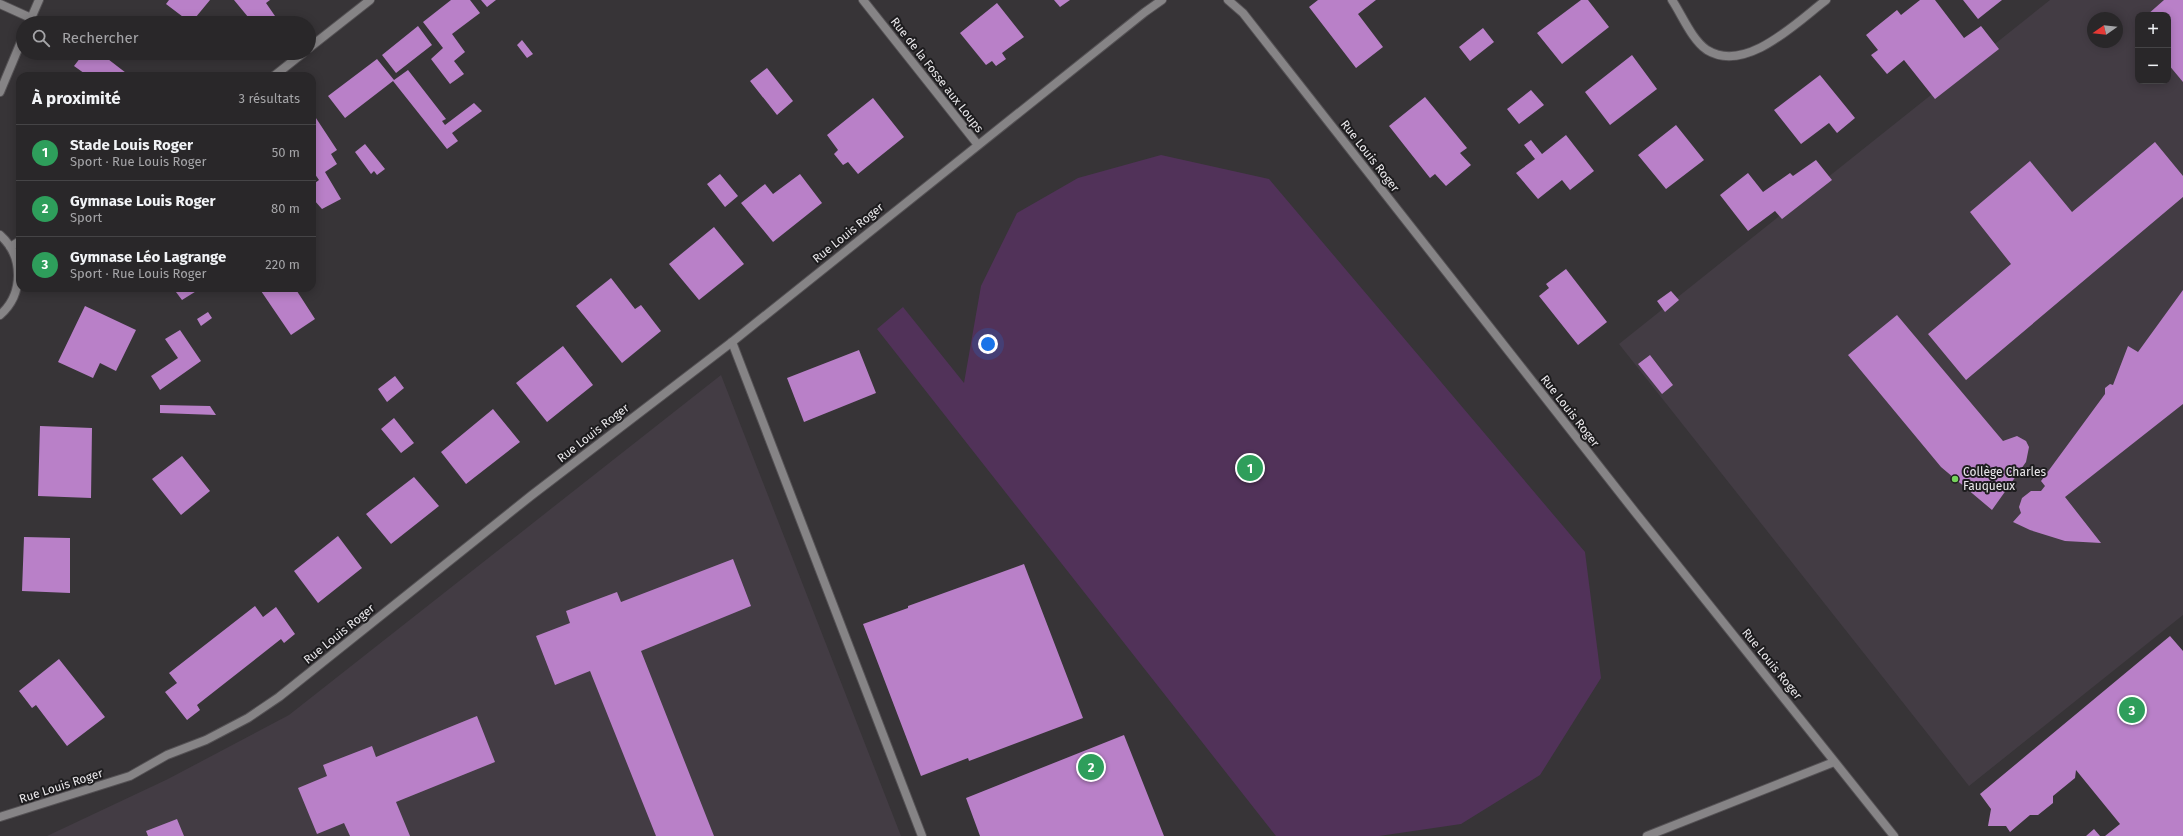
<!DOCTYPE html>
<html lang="fr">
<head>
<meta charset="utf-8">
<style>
	:root { --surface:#292729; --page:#353335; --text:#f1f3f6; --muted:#a5a5a8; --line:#454446; --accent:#75d25b }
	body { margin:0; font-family:"Fira Sans",sans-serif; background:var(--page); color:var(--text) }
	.controls { position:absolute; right:12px; top:12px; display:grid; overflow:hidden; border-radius:8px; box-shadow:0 2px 10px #0003 }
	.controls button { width:36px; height:36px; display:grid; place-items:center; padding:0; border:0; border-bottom:1px solid var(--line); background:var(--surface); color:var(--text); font:20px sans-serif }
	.compass { position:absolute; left:2087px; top:12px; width:36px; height:36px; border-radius:50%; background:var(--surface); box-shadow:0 2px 10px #0003; rotate:256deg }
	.you { position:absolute; left:988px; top:344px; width:14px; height:14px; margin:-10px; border:3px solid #fff; border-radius:50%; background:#1a73e8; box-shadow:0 0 0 6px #1a73e833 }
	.badge { display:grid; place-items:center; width:26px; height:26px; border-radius:50%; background:var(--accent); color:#fff; font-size:13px; font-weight:700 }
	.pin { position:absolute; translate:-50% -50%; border:2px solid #fff; box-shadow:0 1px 4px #0006 }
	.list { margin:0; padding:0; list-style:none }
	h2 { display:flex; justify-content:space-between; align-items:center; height:52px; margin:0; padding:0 16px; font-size:17px }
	h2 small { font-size:13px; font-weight:400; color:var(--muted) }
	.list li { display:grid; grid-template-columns:26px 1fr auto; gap:12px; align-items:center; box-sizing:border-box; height:56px; padding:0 16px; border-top:1px solid var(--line) }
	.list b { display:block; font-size:15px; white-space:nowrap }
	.list p { margin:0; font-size:13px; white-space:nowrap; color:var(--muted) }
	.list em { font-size:13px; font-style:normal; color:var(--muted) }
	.icon { flex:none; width:22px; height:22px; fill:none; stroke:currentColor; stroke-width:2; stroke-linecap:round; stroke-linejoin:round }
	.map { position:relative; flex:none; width:2183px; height:836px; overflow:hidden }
	.search { position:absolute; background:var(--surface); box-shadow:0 2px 10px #0003; left:16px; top:16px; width:300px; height:44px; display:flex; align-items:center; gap:10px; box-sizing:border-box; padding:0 14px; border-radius:22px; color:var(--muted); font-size:15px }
	.panel { position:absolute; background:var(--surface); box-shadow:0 2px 10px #0003; left:16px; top:72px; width:300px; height:220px; border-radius:12px }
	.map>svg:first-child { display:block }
	.built { fill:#433c44; fill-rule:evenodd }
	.green { fill:#513259 }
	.building { fill:#b980c8 }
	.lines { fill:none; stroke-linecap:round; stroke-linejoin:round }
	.service-casing { stroke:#545154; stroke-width:10 }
	.minor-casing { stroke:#545154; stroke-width:10 }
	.service { stroke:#868486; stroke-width:8 }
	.minor { stroke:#868486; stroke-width:8 }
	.poi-dot { fill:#75d25b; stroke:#1d1c1e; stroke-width:1.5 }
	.labels { text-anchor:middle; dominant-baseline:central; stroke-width:4; stroke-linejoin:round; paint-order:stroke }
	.street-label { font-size:12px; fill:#eae8eb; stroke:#1d1c1e }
	.poi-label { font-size:12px; fill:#eae8eb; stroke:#1d1c1e; text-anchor:start }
</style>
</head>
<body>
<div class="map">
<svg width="2183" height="836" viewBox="0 0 2183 836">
	<rect width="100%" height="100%" fill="#373437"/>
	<path class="built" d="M2050,0H2183V615L1969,786L1619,344ZM2138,15H2168V81H2138ZM2093,18H2117V42H2093Z
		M721,375L901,836H47L168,779L289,715Z"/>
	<path class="green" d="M1161,155L1269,179L1585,552L1601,678L1540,775L1461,824L1379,836H1276L877,329L903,307L964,383L981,286L1017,213L1078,178Z"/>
	<path class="building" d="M169,0H210L191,23L166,4Z
		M234,0H270L266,3L275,16L265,23H253Z
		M451,0H470L480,13L452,34L465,52L454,61L464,74L450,84L431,59L443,48L423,22Z
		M481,0H496L487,7Z
		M1054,0H1070L1060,7Z
		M1318,0H1376L1358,14L1383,47L1356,68L1309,7Z
		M1581,0H1588L1609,27L1562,64L1537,33Z
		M1920,0H1935L1964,38L1981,26L1999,49L1935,99L1904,60L1887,74L1871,55L1878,50L1866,35L1897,10L1901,15Z
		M1963,0H2002L1978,19Z
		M2164,0H2183V82L2168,64V15H2147Z
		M997,3L1024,37L1002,53L1006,59L996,66L992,61L986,65L960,33Z
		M418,26L432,45L396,73L382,55Z
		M1483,28L1494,42L1470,61L1459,47Z
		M522,40L533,54L527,58L517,45Z
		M84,53H107L104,56L130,76H88L74,66Z
		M1632,55L1657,89L1610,125L1585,92Z
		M377,59L394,80L408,70L446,119L442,121L445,125L474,103L482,111L452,133L458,141L447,149L393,81L345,118L328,96Z
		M767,68L793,101L777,115L750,81Z
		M1820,75L1855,118L1837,133L1829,123L1801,144L1774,110Z
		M1531,90L1544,105L1519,124L1507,109Z
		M1425,97L1467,148L1460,153L1471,165L1446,186L1435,174L1430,178L1389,126Z
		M873,98L904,137L858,174L848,162L843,165L834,154L838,150L827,135Z
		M312,112L337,150L331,154L337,164L325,172L341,199L322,209L314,200L312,202V185L319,180L312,170Z
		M1676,125L1704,160L1666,189L1638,155Z
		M1566,135L1594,171L1570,190L1562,180L1538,199L1516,173L1535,159L1524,145L1531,140L1542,154Z
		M2155,142L2183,176V197L1966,380L1928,334L2011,264L1970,212L2030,161L2072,212Z
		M365,144L385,169L377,175L374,171L371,174L355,152Z
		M1816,160L1832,180L1782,219L1775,211L1748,231L1720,195L1748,173L1763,192L1790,173L1793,176Z
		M720,174L738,196L725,207L707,184Z
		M800,174L822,203L773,242L741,203L765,184L773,194Z
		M714,227L744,264L699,300L669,264Z
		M1566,269L1607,322L1578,345L1539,296L1549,288L1546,284Z
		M611,278L635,309L641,305L661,331L622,363L576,306Z
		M173,288H197L198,290L182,300Z
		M259,288H295L315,319L291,335Z
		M2183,290V404L2065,497L2101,543L2065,541L2030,530L2013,522L2021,513L2019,507L2022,498L2031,491H2041L2045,486L2041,481L2105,394V388L2110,384L2113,385L2128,346L2138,352Z
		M1671,291L1679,300L1665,312L1657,301Z
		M85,306L136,330L116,371L100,363L93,378L58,362Z
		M208,312L212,318L201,326L197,319Z
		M1897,315L2003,441L2017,436L2026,441L2029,447L2026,462L1992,510L1941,467L1848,355Z
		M180,330L201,361L160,390L151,376L178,358L165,339Z
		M563,346L593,385L547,422L516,383Z
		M859,350L876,393L804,422L787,378Z
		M1650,355L1673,385L1662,394L1638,364Z
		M395,376L404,388L387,402L378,389Z
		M160,405L210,406L216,415L160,413Z
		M493,409L520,442L466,484L441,452Z
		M394,418L414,443L401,453L381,429Z
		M40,426L92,428L91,498L38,496Z
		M182,456L210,491L181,515L152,479Z
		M414,477L439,506L391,544L366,514Z
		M338,536L362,568L318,603L294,571Z
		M24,537L70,538V593L22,591Z
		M733,559L751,606L641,651L714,836H656L590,671L555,685L536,636L570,623L566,611L617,592L621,602Z
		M1024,564L1083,718L969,761L968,758L921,776L863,624L908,608V606Z
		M255,606L263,617L276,607L295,634L284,643L281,639L197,705L200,710L187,720L165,692L177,683L169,673Z
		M2170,636L2183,651V836H2105L2120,824L2076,770L2075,778L2053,796V803L2038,815H2030L2010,832L2006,826H1988L1991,809L1980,794Z
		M59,659L105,717L67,746L36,705L32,708L19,691Z
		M477,716L495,762L396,802L410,836H350L344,823L317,834L298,788L327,776L323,765L372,746L376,757Z
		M1124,735L1164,836H980L966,798Z
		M177,819L184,836H148L146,831Z
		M2094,829L2100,836H2086Z"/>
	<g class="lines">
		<g class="service-casing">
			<path id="service" d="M732,342L922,836
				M1647,836L1834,762"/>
		</g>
		<g class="minor-casing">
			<path id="minor" d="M863,0L978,145
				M1228,0L1243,13L1635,512L1894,836
				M1672,0C1682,15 1692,40 1707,50C1746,74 1797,22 1826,0
				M0,4L31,18
				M29,23L39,0
				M309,48L370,0
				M274,76L303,53
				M0,92L23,37
				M0,235C24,256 24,294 0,315
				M10,247L20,241
				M0,817L130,776L167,755L206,740L248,718L279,697L532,495L732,342L1145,12L1162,0"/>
		</g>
		<use href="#service" class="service"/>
		<use href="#minor" class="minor"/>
	</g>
	<circle class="poi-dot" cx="1955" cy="479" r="4"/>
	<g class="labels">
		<g class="street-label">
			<text transform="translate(937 75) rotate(52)">Rue de la Fosse aux Loups</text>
			<text transform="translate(1370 156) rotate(52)">Rue Louis Roger</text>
			<text transform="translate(848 233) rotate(-39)">Rue Louis Roger</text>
			<text transform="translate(1570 411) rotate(52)">Rue Louis Roger</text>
			<text transform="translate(593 433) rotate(-38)">Rue Louis Roger</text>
			<text transform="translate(339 634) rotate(-39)">Rue Louis Roger</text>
			<text transform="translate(1772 664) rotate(51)">Rue Louis Roger</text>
			<text transform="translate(61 786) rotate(-18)">Rue Louis Roger</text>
		</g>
		<g class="poi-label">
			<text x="1963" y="472">Collège Charles<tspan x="1963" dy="14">Fauqueux</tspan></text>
		</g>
	</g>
</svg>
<div class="controls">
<button>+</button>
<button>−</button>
</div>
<svg class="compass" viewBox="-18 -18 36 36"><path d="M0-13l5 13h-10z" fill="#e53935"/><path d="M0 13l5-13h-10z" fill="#a5a5a8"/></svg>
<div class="you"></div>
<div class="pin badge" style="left:1250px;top:468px;background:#2e9e5b">1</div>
<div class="pin badge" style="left:1091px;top:767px;background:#2e9e5b">2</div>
<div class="pin badge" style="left:2132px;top:710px;background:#2e9e5b">3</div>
<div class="search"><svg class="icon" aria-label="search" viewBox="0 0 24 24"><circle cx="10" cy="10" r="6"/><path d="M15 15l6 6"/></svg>Rechercher</div>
<section class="panel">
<h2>À proximité<small>3 résultats</small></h2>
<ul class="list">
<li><span class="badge" style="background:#2e9e5b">1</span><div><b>Stade Louis Roger</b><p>Sport · Rue Louis Roger</p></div><em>50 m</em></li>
<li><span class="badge" style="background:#2e9e5b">2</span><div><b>Gymnase Louis Roger</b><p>Sport</p></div><em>80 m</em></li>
<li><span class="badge" style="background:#2e9e5b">3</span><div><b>Gymnase Léo Lagrange</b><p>Sport · Rue Louis Roger</p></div><em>220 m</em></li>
</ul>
</section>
</div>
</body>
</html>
